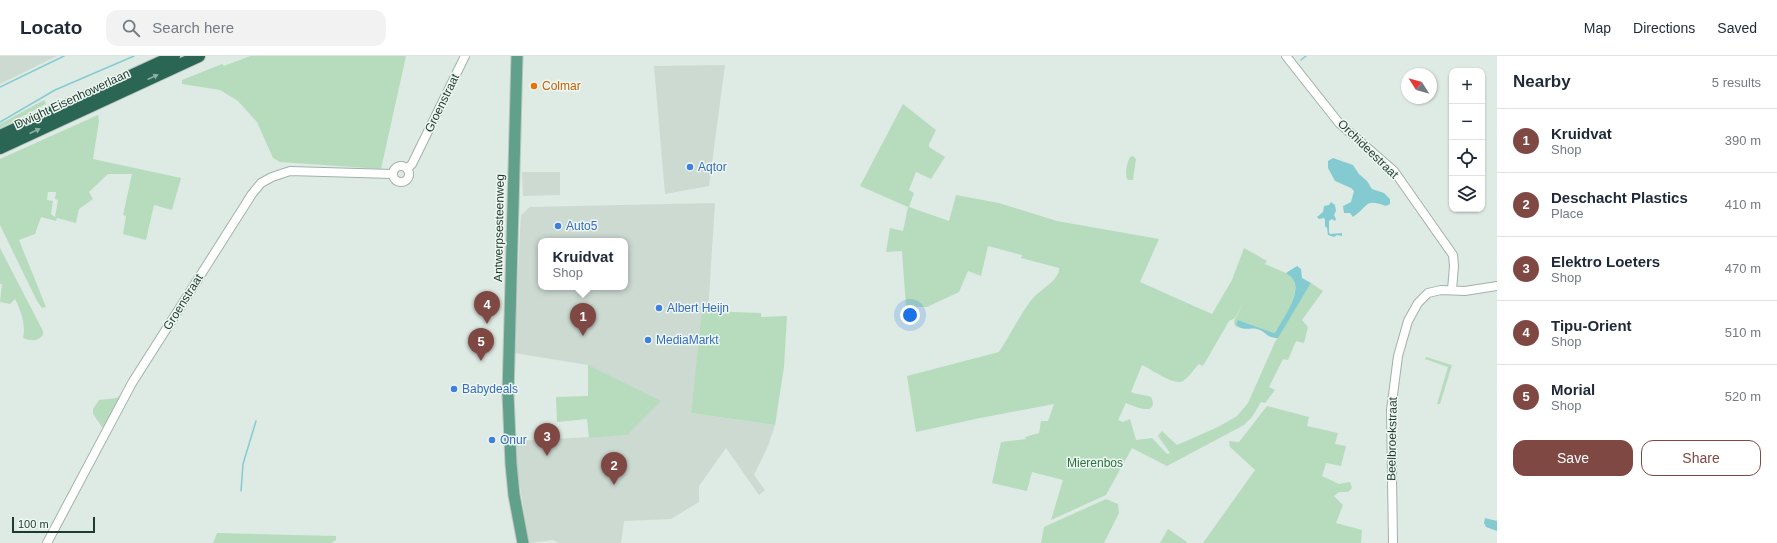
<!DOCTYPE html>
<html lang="en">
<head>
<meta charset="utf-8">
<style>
	:root { --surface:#fff; --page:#f2f2f3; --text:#1f2937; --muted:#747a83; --line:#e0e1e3; --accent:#7f4843 }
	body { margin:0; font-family:Helvetica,sans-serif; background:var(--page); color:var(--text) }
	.controls { position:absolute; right:12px; top:12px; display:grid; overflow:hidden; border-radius:8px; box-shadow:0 1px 3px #0004 }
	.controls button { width:36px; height:36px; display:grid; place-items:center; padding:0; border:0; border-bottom:1px solid var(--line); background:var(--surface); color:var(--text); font:20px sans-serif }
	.compass { position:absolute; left:1401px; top:12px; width:36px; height:36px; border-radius:50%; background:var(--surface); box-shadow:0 1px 3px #0004; rotate:307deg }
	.scale { position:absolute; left:12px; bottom:10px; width:83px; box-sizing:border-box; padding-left:4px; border:2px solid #1f3a30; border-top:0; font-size:11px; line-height:14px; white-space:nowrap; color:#1f3a30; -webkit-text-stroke:3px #eef7f2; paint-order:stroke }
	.you { position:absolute; left:910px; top:259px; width:14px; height:14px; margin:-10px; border:3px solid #fff; border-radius:50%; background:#1a73e8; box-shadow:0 0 0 6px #1a73e833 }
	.badge { display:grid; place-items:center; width:26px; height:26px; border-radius:50%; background:var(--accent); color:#fff; font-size:13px; font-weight:700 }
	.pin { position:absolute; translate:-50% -33px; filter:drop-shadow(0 1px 2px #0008) }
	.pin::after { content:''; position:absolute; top:21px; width:14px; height:12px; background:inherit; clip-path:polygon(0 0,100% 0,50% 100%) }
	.popup { position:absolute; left:538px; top:182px; width:90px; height:52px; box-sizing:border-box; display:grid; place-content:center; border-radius:8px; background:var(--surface); filter:drop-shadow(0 1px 3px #0005); font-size:13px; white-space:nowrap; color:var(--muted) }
	.popup b { font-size:15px; color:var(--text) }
	.popup::after { content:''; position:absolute; left:50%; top:100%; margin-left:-8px; border:8px solid transparent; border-top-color:var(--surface) }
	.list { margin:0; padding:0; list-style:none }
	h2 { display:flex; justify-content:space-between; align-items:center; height:52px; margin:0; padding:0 16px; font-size:17px }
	h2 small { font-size:13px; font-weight:400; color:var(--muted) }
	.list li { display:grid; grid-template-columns:26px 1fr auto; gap:12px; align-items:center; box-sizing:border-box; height:64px; padding:0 16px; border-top:1px solid var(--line) }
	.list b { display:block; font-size:15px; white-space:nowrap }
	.list p { margin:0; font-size:13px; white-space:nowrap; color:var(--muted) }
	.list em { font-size:13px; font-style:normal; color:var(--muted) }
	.actions { display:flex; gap:8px; padding:12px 16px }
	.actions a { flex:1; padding:9px 0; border:1px solid var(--accent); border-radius:12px; text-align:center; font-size:14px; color:var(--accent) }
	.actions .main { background:var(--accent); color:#fff }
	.icon { flex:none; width:22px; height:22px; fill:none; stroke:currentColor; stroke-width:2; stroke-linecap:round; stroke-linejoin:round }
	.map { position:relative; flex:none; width:1497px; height:487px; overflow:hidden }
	header { display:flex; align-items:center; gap:24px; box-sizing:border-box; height:56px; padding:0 20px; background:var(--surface); border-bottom:1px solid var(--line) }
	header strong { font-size:19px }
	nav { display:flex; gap:22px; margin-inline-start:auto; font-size:14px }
	.search { width:280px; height:36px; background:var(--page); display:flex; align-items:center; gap:10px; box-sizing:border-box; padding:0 14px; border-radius:12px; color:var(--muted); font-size:15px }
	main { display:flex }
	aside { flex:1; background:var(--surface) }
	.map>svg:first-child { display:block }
	.built { fill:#ccdad2; fill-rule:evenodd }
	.green { fill:#b6dcbd; fill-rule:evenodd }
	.water { fill:#84cbd1 }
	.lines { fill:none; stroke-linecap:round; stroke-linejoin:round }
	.stream { stroke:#84cbd1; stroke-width:1.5 }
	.minor-casing { stroke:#a1b2aa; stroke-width:10 }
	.major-casing { stroke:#bcc4c1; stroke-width:13 }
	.highway-casing { stroke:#bcc4c1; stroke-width:14 }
	.minor { stroke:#fff; stroke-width:8 }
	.major { stroke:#61a08b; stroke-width:11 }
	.highway { stroke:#2b6655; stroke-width:12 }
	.oneway { fill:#8caea4 }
	.food-dot { fill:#e8710a; stroke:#eef7f2; stroke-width:1.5 }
	.shop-dot { fill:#3f7fe0; stroke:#eef7f2; stroke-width:1.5 }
	.labels { text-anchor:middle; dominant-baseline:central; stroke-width:3; stroke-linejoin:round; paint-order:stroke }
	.food-label { font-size:12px; fill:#c56008; stroke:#eef7f2; text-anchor:start }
	.street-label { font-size:12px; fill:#1f3a30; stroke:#eef7f2 }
	.shop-label { font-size:12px; fill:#366cbe; stroke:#eef7f2; text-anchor:start }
	.park-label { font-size:12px; fill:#29713f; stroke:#eef7f2 }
</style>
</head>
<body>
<header>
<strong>Locato</strong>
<div class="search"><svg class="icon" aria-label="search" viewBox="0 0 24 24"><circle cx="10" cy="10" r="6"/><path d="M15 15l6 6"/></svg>Search here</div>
<nav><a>Map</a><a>Directions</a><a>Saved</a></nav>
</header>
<main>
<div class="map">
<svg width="1497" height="487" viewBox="0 0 1497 487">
	<rect width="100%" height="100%" fill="#deeae4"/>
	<path class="built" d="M0,0H57L0,28Z
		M725,9L709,130L665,138L654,10Z
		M522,116H560V139L523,140Z
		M715,147L708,256L703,255L691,357L775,369L768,390L754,419L765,434L759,439L726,392L699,430V446L671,463L624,465L621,487H559L553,484L529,487L517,411L516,385L627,379L588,309L514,297L521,159L530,151ZM541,185H625V231H541Z"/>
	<path class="green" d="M250,0H406L381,113L280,106L273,102L257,66L238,45L220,34L182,28V24L222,8L224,10Z
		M44,44L46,48L0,72V68Z
		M903,48L936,74L929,88V91L945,101L931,123L916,116L909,134L914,137L909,151L949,165L956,139L999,147L1057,165L1159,183L1140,226L1212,258L1232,224L1244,192L1267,205L1265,208L1286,217L1293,222C1301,237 1284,265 1274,277L1238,264V270L1241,272L1235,270L1234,265L1246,242L1235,262L1229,265L1203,310L1199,308C1194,313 1189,321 1183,325C1174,330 1151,313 1142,309L1131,336C1137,339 1144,338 1151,341C1160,361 1134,351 1126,347L1118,364L1123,366L1130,363L1136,384L1152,382L1167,398L1170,397L1158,380L1162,375L1177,389L1218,371L1237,360L1248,347L1275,286L1311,227L1323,235L1302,264L1308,271L1304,287L1296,285L1288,304L1283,303L1269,331L1275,334L1265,347L1261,346L1252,361L1244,369L1167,410L1132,392L1106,439L1051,464L1063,424L1032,416L1027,435L992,427L1001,386L1026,383L1025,381L1039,377L1041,365H1048L1054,348L980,362L916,376L907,320L999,296C1009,281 1022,255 1033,242C1040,234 1060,224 1059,212L1021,202L1022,199L988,190L981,220L968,215L959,236L927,251H906L902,195L886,196L890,172L903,175L908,151L860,130Z
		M98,59L99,65L93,103L181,122L172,154L154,149L146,184L123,178L126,160L123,159L132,118H108L89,136L93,143L79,153L76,167L57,162L56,165L41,161L35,178L19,184L46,251L42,252L37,245L0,169V103ZM48,136H56L55,143L58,144L55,161L51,158L53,145L47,144Z
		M1133,100L1136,103L1133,124H1128C1124,119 1127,107 1130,101Z
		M0,192L43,275V279C37,286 31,285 23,282C26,268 21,255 15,243L10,248L0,246L2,228H0Z
		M702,255L761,257V261L787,260L784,311L775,369L691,357Z
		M1426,301L1452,309L1440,348H1437L1448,311L1425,303Z
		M588,309L661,345L627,379L589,382L587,363L557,366L556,341L588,340Z
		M123,337L104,371H102L93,358V353L99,344L117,342Z
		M1267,350L1309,361L1307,370L1338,377L1335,388L1346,390L1341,410L1326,407L1322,420L1339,428L1350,426L1352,432L1348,436H1339L1334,440L1343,449L1336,467L1362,474L1361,487H1203L1255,414L1230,391L1229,385L1239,386Z
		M1106,443L1118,448L1119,457L1104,487H1041L1044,471Z
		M1168,473L1187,486L1186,487H1160Z
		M217,477L336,480V484L331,487H213Z"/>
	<path class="water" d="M1333,102L1353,109L1359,118L1367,125L1372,133L1384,137L1390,143V148L1386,150C1364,142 1369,150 1353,161L1350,157H1344L1343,150L1351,146L1354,135L1351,132L1335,125L1328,112V105Z
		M1331,146L1335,149L1336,155L1334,159L1336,163L1335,165L1332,163L1329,165V176L1330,178L1342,177V180L1337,179L1334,181L1328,179L1327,172L1325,170V164L1324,162L1319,163L1317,161L1323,156L1324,150L1329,149Z
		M1297,210L1301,213L1302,222L1311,227L1278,282C1266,282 1266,275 1257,273C1249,271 1242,276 1236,268L1238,264L1274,277L1276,275C1283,263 1302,237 1293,223C1291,220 1288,219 1286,217Z
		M1485,462L1497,465V475L1486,471L1484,467Z"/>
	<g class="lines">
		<path class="stream" d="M1301,4L1306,0
			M0,31L64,0
			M0,66L55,34L134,0
			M241,435L243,408L256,365"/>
		<g class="minor-casing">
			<path id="minor" d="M1286,0L1339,67L1394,115L1453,199L1454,210L1452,234
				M393 118a8 8 0 1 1 16 0a8 8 0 1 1-16 0Z
				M407,113L412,108L465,0
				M47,487L132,327L252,138L261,127L272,121L290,115L392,118
				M1393,487L1391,354L1398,300L1408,265L1418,247L1428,237L1441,234L1465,235L1497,230"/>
		</g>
		<g class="major-casing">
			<path id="major" d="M517,0L508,338L511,408L514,439L523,487"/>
		</g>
		<g class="highway-casing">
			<path id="highway" d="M0,80L174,0
				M0,92L199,0"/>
		</g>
		<use href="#minor" class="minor"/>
		<use href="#major" class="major"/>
		<use href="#highway" class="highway"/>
	</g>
	<defs><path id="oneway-solid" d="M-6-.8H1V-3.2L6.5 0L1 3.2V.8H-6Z"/></defs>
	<g class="oneway">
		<use href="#oneway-solid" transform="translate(153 21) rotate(-25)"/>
		<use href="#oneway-solid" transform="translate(35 75) rotate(-25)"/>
	</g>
	<circle class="food-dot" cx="534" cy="30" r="4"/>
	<g class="shop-dot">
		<circle cx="690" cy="111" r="4"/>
		<circle cx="558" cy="170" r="4"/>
		<circle cx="659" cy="252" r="4"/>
		<circle cx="648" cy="284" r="4"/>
		<circle cx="454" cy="333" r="4"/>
		<circle cx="492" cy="384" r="4"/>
	</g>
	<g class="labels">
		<g class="food-label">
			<text x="542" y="30">Colmar</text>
		</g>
		<g class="street-label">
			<text transform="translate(72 43) rotate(-25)">Dwight Eisenhowerlaan</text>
			<text transform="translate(442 47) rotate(-64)">Groenstraat</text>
			<text transform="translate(1368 93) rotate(44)">Orchideestraat</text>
			<text transform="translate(499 172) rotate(-89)">Antwerpsesteenweg</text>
			<text transform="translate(183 246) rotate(-58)">Groenstraat</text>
			<text transform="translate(1392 383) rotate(-89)">Beelbroekstraat</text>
		</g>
		<g class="shop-label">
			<text x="698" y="111">Aqtor</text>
			<text x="566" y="170">Auto5</text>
			<text x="667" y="252">Albert Heijn</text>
			<text x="656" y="284">MediaMarkt</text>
			<text x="462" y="333">Babydeals</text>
			<text x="500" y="384">Onur</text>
		</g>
		<g class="park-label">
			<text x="1095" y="407">Mierenbos</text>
		</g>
	</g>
</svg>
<div class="controls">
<button>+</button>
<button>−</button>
<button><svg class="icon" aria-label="locate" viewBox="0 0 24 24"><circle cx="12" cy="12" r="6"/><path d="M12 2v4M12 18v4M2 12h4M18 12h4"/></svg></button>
<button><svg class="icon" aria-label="layers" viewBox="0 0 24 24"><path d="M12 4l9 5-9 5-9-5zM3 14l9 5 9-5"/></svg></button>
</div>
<svg class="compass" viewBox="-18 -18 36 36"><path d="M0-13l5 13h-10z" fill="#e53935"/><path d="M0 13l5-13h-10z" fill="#747a83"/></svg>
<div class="scale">100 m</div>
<div class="you"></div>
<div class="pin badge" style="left:583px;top:280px">1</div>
<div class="popup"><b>Kruidvat</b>Shop</div>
<div class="pin badge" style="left:614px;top:429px">2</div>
<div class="pin badge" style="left:547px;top:400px">3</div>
<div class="pin badge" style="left:487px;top:268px">4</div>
<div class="pin badge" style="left:481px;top:305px">5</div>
</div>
<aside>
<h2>Nearby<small>5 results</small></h2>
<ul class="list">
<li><span class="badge">1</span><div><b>Kruidvat</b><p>Shop</p></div><em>390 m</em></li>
<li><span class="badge">2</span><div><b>Deschacht Plastics</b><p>Place</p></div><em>410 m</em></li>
<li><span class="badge">3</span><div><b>Elektro Loeters</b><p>Shop</p></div><em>470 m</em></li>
<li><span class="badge">4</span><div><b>Tipu-Orient</b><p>Shop</p></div><em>510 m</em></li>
<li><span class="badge">5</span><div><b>Morial</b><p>Shop</p></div><em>520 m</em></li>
</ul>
<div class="actions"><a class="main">Save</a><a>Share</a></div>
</aside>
</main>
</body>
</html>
